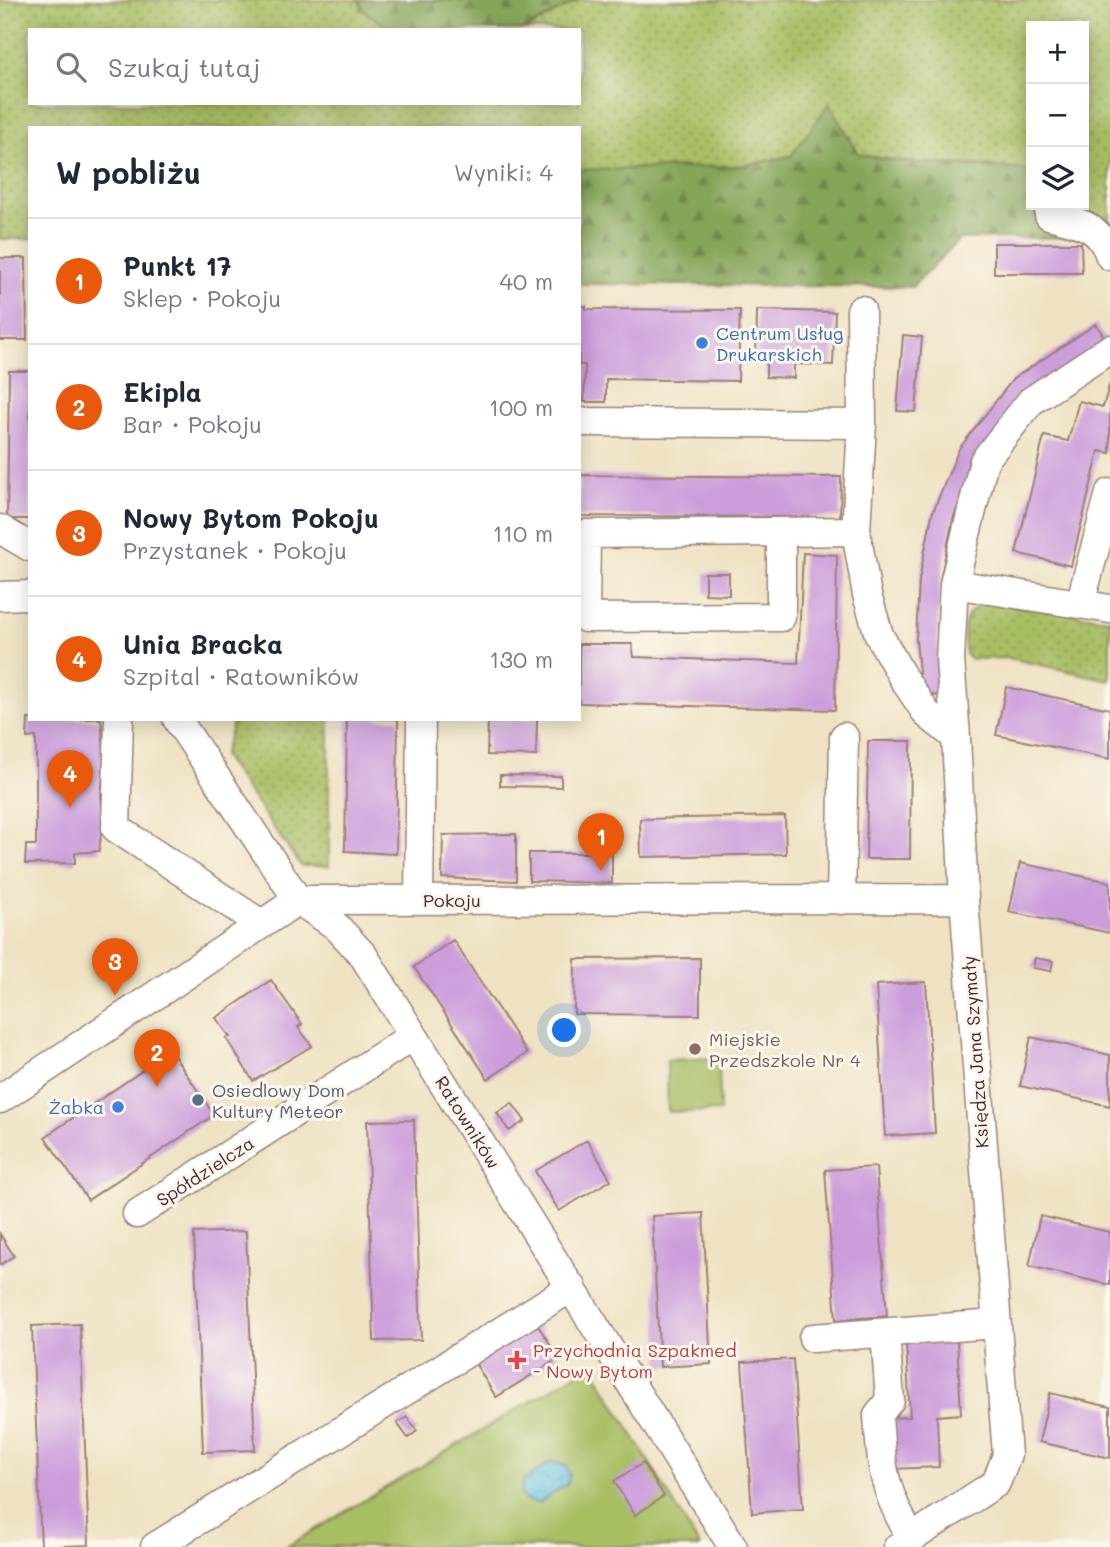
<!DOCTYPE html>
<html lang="pl">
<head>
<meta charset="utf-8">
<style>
	:root { --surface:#fff; --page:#f6f6f7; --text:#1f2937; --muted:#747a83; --line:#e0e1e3; --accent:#ea580c }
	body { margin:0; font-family:Mali,sans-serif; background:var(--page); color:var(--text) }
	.controls { position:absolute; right:21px; top:21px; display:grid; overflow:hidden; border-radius:0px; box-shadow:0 4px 18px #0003 }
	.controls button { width:63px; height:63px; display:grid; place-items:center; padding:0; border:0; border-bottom:2px solid var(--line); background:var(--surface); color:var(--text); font:35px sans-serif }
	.you { position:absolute; left:565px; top:1031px; width:24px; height:24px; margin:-18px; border:5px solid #fff; border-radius:50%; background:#1a73e8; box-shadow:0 0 0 10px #1a73e833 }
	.badge { display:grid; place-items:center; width:46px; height:46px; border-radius:50%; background:var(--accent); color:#fff; font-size:23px; font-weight:700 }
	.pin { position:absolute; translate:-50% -58px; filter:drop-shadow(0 2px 4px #0008) }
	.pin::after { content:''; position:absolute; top:37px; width:24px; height:21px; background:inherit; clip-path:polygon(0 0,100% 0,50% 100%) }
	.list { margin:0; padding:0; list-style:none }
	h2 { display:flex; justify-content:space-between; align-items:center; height:91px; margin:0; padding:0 28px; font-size:30px }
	h2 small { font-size:23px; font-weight:400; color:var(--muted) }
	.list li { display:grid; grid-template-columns:46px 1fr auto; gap:21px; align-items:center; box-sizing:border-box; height:126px; padding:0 28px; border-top:2px solid var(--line) }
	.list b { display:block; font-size:26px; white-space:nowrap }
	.list p { margin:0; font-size:23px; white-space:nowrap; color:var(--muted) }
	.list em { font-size:23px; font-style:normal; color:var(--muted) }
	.icon { flex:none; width:38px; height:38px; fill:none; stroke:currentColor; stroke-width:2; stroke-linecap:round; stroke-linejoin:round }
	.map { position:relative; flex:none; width:1110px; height:1547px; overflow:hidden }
	.search { position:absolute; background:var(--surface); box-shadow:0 4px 18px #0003; left:28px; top:28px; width:553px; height:77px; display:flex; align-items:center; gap:18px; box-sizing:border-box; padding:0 24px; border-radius:0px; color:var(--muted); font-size:26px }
	.panel { position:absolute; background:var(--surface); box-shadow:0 4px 18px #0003; left:28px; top:126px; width:553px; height:595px; border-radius:0px }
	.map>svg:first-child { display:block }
	.grass { fill:url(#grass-dots); stroke:#786e47; stroke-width:2 }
	.forest { fill:url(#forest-firs); stroke:#686242; stroke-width:2 }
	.park { fill:#a7be63; stroke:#786e47; stroke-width:2 }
	.water { fill:url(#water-waves); stroke:#567086; stroke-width:2 }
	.building { fill:#cb9ddb }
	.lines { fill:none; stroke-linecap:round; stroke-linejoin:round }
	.minor-casing { stroke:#9c8076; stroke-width:31 }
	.minor { stroke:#fff; stroke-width:28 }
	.shop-dot { fill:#3f7fe0; stroke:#fbf7ec; stroke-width:2.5 }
	.education-dot { fill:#8d6e63; stroke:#fbf7ec; stroke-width:2.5 }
	.service-dot { fill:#5c6f8a; stroke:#fbf7ec; stroke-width:2.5 }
	.health-dot { fill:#e0444e; stroke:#fbf7ec; stroke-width:2.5 }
	.labels { text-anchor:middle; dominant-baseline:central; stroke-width:6; stroke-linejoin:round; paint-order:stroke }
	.shop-label { font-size:18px; fill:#366cbe; stroke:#fbf7ec; text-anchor:start }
	.street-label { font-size:18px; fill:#4a1f2b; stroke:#fbf7ec }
	.education-label { font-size:18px; fill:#785e54; stroke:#fbf7ec; text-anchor:start }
	.service-label { font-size:18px; fill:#4e5e75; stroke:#fbf7ec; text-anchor:start }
	.health-label { font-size:18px; fill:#be3a42; stroke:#fbf7ec; text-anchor:start }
</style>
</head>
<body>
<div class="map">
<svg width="1110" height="1547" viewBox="0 0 1110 1547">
	<defs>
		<pattern id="grass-dots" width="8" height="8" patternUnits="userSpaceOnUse" patternTransform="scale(1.75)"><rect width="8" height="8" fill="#a7be63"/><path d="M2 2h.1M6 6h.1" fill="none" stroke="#8a9a52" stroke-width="1.8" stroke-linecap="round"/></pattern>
		<pattern id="forest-firs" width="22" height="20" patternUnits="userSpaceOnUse" patternTransform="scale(1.75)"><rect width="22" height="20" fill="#85a559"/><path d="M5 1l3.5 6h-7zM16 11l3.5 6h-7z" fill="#6f864a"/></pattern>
		<pattern id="water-waves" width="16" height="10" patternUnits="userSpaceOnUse" patternTransform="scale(1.75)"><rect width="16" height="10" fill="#62c1e0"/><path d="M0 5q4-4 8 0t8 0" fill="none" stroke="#57a5c0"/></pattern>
	</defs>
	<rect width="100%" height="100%" fill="#fbf7ec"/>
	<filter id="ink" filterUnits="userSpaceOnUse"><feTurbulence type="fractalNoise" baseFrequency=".0143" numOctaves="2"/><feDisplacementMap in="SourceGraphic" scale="14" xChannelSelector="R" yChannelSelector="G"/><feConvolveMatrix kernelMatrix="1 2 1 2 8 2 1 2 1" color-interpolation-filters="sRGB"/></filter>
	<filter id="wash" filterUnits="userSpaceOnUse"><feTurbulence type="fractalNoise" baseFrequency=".00686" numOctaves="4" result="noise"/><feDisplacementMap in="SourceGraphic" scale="28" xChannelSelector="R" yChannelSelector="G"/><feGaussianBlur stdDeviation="1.57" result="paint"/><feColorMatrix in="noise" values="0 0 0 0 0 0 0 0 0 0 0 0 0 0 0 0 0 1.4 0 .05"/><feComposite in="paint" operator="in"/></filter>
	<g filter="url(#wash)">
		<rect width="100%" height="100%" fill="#eee2c2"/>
		<path class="grass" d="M0,0H359L363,10L392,30H30V103H579V30H526L579,0H1110V225L1094,237L1044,205H1084V26H1031V180L1026,170L982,165L899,163L859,154L791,156L742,166L579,170V128H30V239H0Z
			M987,602L1110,619V680L1008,658L970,659L966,655C963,630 960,612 987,602Z
			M234,719H329V866H301L223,756Z"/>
		<path class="forest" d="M359,0H577L524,30H392L363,10Z
			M829,104L859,154C914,167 970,163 1026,170L1031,180V205H1044L1094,237L960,239L912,287L579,284V170L742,166L791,156Z"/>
		<path class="park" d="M719,1058L720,1111L668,1112L667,1060Z
			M591,1365L700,1547H286Z"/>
		<path class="water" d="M552,1461L566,1466L570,1475L567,1484L539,1503L526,1501L521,1494L523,1481Z"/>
		<g id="blocks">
			<path class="building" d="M994,243H1081L1082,273H994Z
				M0,258H26L27,340H0Z
				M579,306H586V309L740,310L738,381L606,379V402H584L585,365H579Z
				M757,310L835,312L833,365L794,364V378L766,377V362H756Z
				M1096,324L1106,340L976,459L953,519L940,581L937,639L943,695L921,696L916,639L919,580L932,514L959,449L1013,379Z
				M903,335L922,337L916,412L897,411Z
				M9,371H30V519H7Z
				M1110,383V453L1099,451L1071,566L1016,553L1044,436L1068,441L1079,401L1103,407Z
				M579,475L841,477L840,517L579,516Z
				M803,553L837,555L835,710L579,703V644H632L634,657L798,663Z
				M705,573H729V595L705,594Z
				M1006,687L1110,709V759L996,735Z
				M28,719H101L105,761L101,795L103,820L99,851L75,853V863L25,864L26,845H36V737L27,738Z
				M347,719H398L396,854L345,851Z
				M488,719H537L536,756L487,755Z
				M868,741H911L910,859H866Z
				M500,775L561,776V787L500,786Z
				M785,816L786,854L641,857L640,819Z
				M516,834V881L442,878L443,835Z
				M529,853H612V883L529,881Z
				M1020,863L1110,882V933L1009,912Z
				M453,940L527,1053L488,1079L414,967Z
				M700,958V1015L574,1014L575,959Z
				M1035,958L1053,961L1051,971L1033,968Z
				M271,980L302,1024L298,1027L312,1046L253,1081L226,1038L230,1037L216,1018Z
				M926,982L935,1133L885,1136L876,985Z
				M1031,1037L1110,1055V1106L1020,1086Z
				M171,1051L214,1115L88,1200L45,1137Z
				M512,1103L525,1121L509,1131L497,1113Z
				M414,1120L421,1340L374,1341L367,1121Z
				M587,1140L611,1180L559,1211L535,1171Z
				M876,1167L887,1316L836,1320L825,1170Z
				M703,1213L711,1364L660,1367L652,1216Z
				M1040,1216L1110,1232V1285L1029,1266Z
				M246,1231L255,1450L203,1452L194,1233Z
				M0,1234L14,1256L0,1265Z
				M80,1324L89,1545L41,1547L32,1326Z
				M537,1324L559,1358L496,1397L475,1363Z
				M957,1340L961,1414L937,1416L939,1467L889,1469L886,1418L910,1417L906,1343Z
				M793,1359L803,1509L752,1513L742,1362Z
				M1050,1393L1110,1407V1458L1039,1442Z
				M407,1417L417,1431L408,1438L397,1423Z
				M643,1463L664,1496L635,1515L614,1481Z"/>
		</g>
	</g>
	<g filter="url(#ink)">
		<use href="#blocks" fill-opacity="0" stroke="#9c8076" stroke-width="2"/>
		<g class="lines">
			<g class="minor-casing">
				<path id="minor" d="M1049,215C1079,223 1099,224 1110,256
					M861,310L862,424L856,531L867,595L879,635L903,678L927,714L956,737L964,899L1007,1455L996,1483L898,1547
					M579,422L862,424
					M0,529L30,547
					M781,532V617L585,618L586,534L856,531
					M954,584L1110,609
					M0,596L30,595
					M1080,604L1110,493
					M119,719L116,828L261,924
					M177,719L298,900L336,926L363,955L733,1547
					M956,737L950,660L954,584L984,461L1031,401L1110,349
					M419,900L421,719
					M841,900L844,737
					M0,1099L298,900L964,899
					M137,1214L413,1036
					M885,1333L890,1400L878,1415C881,1467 884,1493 912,1538
					M813,1338L995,1324
					M155,1547L572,1287"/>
			</g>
			<use href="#minor" class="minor"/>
		</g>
	</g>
	<g class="shop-dot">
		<circle cx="702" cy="343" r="7"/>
		<circle cx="118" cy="1107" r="7"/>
	</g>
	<circle class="education-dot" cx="695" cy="1049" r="7"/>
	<circle class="service-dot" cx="198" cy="1100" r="7"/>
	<path class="health-dot" d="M513.5 1349.5h7v7h7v7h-7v7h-7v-7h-7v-7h7z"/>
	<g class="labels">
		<g class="shop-label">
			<text x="716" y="333">Centrum Usług<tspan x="716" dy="21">Drukarskich</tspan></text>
			<text x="104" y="1107" text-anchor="end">Żabka</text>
		</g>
		<g class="street-label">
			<text x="452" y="900">Pokoju</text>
			<text transform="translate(975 1052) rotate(-94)">Księdza Jana Szymały</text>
			<text transform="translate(468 1122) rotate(58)">Ratowników</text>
			<text transform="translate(205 1171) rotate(-33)">Spółdzielcza</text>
		</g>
		<g class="education-label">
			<text x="709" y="1039">Miejskie<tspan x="709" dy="21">Przedszkole Nr 4</tspan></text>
		</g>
		<g class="service-label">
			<text x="212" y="1090">Osiedlowy Dom<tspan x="212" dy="21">Kultury Meteor</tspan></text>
		</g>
		<g class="health-label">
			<text x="533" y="1350">Przychodnia Szpakmed<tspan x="533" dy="21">- Nowy Bytom</tspan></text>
		</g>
	</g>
</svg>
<div class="controls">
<button>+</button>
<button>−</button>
<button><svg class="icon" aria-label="layers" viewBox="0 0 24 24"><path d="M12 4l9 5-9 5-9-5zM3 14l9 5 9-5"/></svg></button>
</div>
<div class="you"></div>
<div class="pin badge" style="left:601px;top:871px">1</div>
<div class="pin badge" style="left:157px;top:1087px">2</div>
<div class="pin badge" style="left:115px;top:996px">3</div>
<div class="pin badge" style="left:70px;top:808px">4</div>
<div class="search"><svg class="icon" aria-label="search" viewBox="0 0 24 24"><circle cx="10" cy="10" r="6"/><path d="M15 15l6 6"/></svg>Szukaj tutaj</div>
<section class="panel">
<h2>W pobliżu<small>Wyniki: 4</small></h2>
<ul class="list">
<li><span class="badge">1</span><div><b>Punkt 17</b><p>Sklep · Pokoju</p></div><em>40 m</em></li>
<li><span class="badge">2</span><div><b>Ekipla</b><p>Bar · Pokoju</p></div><em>100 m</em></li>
<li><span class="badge">3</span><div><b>Nowy Bytom Pokoju</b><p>Przystanek · Pokoju</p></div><em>110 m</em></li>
<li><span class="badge">4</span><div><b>Unia Bracka</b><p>Szpital · Ratowników</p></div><em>130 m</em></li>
</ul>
</section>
</div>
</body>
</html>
